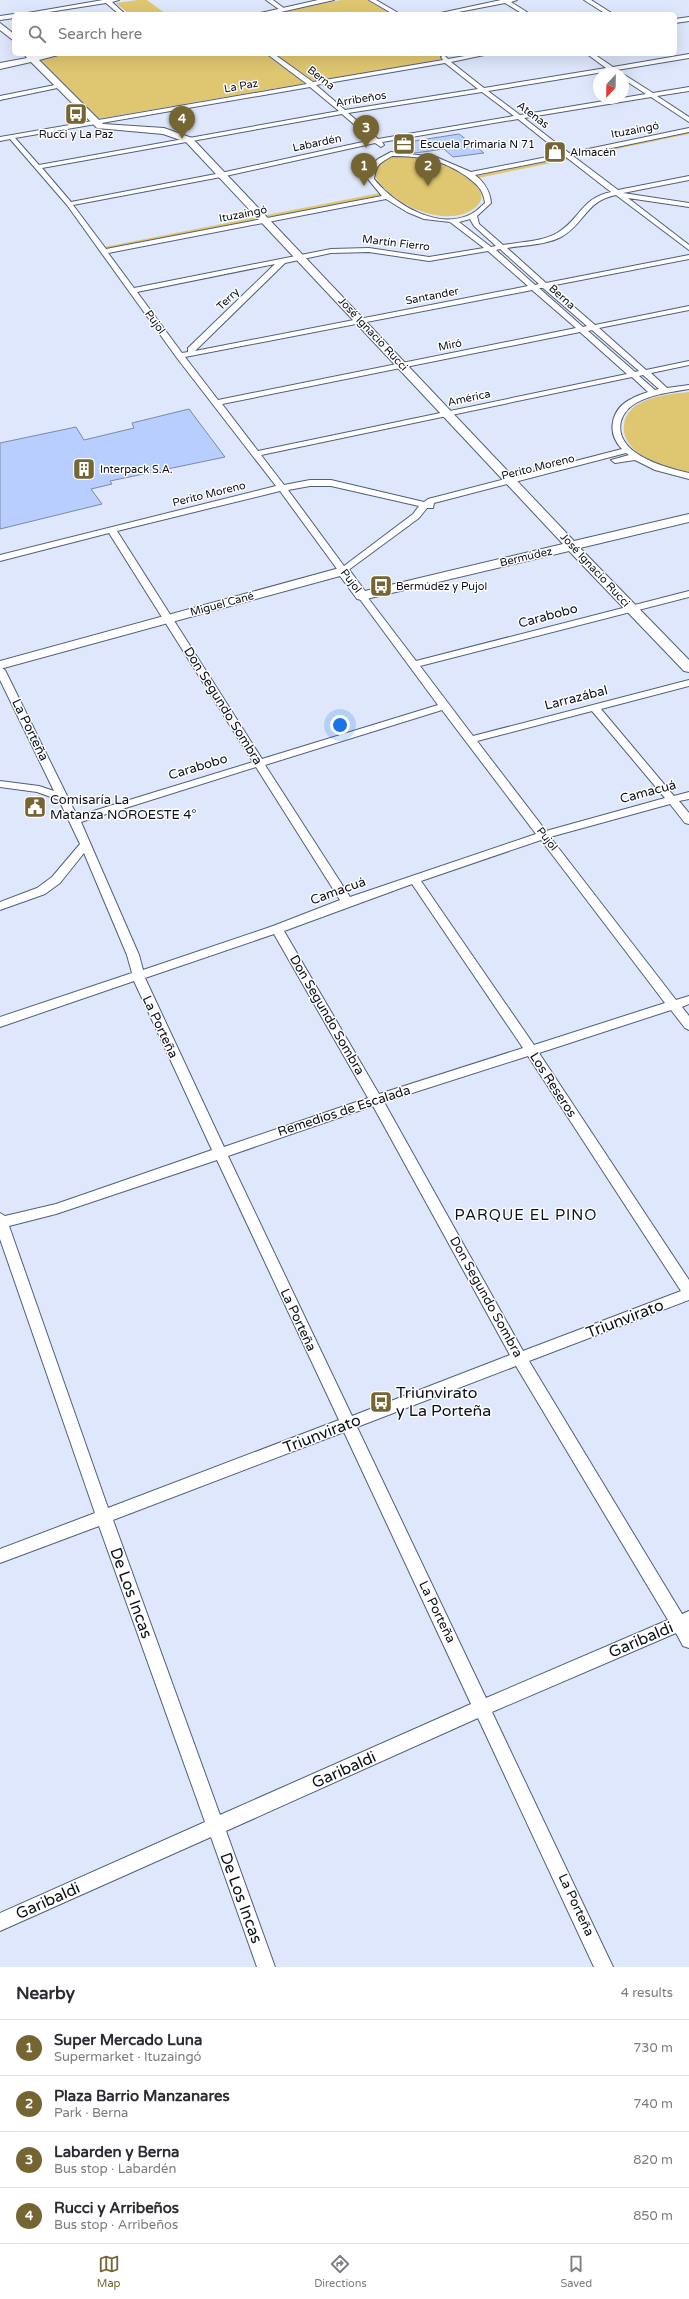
<!DOCTYPE html>
<html lang="en">
<head>
<meta charset="utf-8">
<style>
	:root { --surface:#fff; --page:#f7f7f7; --text:#2b2b33; --muted:#7c7c81; --line:#e1e1e2; --accent:#746533 }
	body { margin:0; font-family:"Varela Round",sans-serif; background:var(--page); color:var(--text) }
	.compass { position:absolute; left:593px; top:68px; width:36px; height:36px; border-radius:50%; background:var(--surface); box-shadow:0 4px 16px #0002; rotate:202deg }
	.you { position:absolute; left:340px; top:725px; width:14px; height:14px; margin:-10px; border:3px solid #fff; border-radius:50%; background:#1a73e8; box-shadow:0 0 0 6px #1a73e833 }
	.badge { display:grid; place-items:center; width:26px; height:26px; border-radius:50%; background:var(--accent); color:#fff; font-size:13px; font-weight:700 }
	.pin { position:absolute; translate:-50% -33px; filter:drop-shadow(0 1px 2px #0008) }
	.pin::after { content:''; position:absolute; top:21px; width:14px; height:12px; background:inherit; clip-path:polygon(0 0,100% 0,50% 100%) }
	.list { margin:0; padding:0; list-style:none }
	h2 { display:flex; justify-content:space-between; align-items:center; height:52px; margin:0; padding:0 16px; font-size:17px }
	h2 small { font-size:13px; font-weight:400; color:var(--muted) }
	.list li { display:grid; grid-template-columns:26px 1fr auto; gap:12px; align-items:center; box-sizing:border-box; height:56px; padding:0 16px; border-top:1px solid var(--line) }
	.list b { display:block; font-size:15px; white-space:nowrap }
	.list p { margin:0; font-size:13px; white-space:nowrap; color:var(--muted) }
	.list em { font-size:13px; font-style:normal; color:var(--muted) }
	.icon { flex:none; width:22px; height:22px; fill:none; stroke:currentColor; stroke-width:2; stroke-linecap:round; stroke-linejoin:round }
	.map { position:relative; flex:none; width:689px; height:1967px; overflow:hidden }
	.search { position:absolute; background:var(--surface); box-shadow:0 4px 16px #0002; left:12px; right:12px; top:12px; height:44px; display:flex; align-items:center; gap:10px; box-sizing:border-box; padding:0 14px; border-radius:6px; color:var(--muted); font-size:15px }
	.sheet { height:276px; background:var(--surface) }
	nav { display:flex; justify-content:space-around; align-items:center; box-sizing:border-box; height:56px; border-top:1px solid var(--line); background:var(--surface); font-size:11px; color:var(--muted) }
	nav a { display:grid; justify-items:center; gap:2px }
	nav .on { color:var(--accent) }
	.map>svg:first-child { display:block }
	.green { fill:#dfc670 }
	.building { fill:#b8cefe; stroke:#7b89a7 }
	.lines { fill:none; stroke-linecap:round; stroke-linejoin:round }
	.street-casing { stroke:#525f7b; stroke-width:2 }
	.secondary-casing { stroke:#525f7b; stroke-width:2 }
	.street { fill:#fff; fill-rule:evenodd }
	.secondary { fill:#fff; fill-rule:evenodd }
	.labels { text-anchor:middle; dominant-baseline:central; stroke-width:3; stroke-linejoin:round; paint-order:stroke }
	.far-street-label { font-size:11px; fill:#0b101b; stroke:#fff }
	.far-poi-label { font-size:11px; fill:#0b101b; stroke:#fff; text-anchor:start }
	.street-label { font-size:13px; fill:#0b101b; stroke:#fff }
	.poi-label { font-size:13px; fill:#0b101b; stroke:#fff; text-anchor:start }
	.quarter-label { font-size:15px; letter-spacing:1px; fill:#0b101b; stroke:#fff }
	.near-street-label { font-size:16px; fill:#0b101b; stroke:#fff }
	.near-poi-label { font-size:16px; fill:#0b101b; stroke:#fff; text-anchor:start }
</style>
</head>
<body>
<div class="map">
<svg width="689" height="1967" viewBox="0 0 689 1967">
	<rect width="100%" height="100%" fill="#dee7fb"/>
	<path class="green" d="M138,0H147L166,14H129L116,3Z
		M341,0H367L392,14H268Z
		M65,54H265L304,82L302,84L97,119L40,59Z
		M275,54H440L442,59L315,82Z
		M689,132V134L578,157L575,155Z
		M407,155C414,156 422,157 428,159C442,162 499,187 476,207C448,231 388,204 374,174C379,158 393,155 407,155Z
		M568,157L571,159L478,178L475,176Z
		M380,193L384,197L271,219L267,215Z
		M257,217L260,220L107,250L104,247Z
		M689,392V472C669,467 645,462 631,446C626,440 623,433 624,426C625,398 668,394 689,392Z"/>
	<path class="building" d="M459,134L484,153L453,157L444,149L415,153L401,143Z
		M189,409L225,457L110,481L112,484L91,489L102,504L0,529V443L76,427L84,440L134,428L132,423Z"/>
	<g class="lines">
		<g class="street-casing">
			<path id="street" d="M103,0H119L112,2L125,14H119L106,3L36,14H22Z
				M266,0H273L285,9L280,10Z
				M369,0H376L400,14H393Z
				M501,0H517L511,2L530,14H523L505,3L448,14H436Z
				M584,0H591L613,14H606Z
				M14,14V18L0,20V16Z
				M689,17V21L675,23V19Z
				M267,54H274L313,82L443,60L441,57L444,55L448,59L476,54H489L451,62L484,88L606,68L587,54H594L613,67L689,54V58L617,70L618,71L615,73L610,71L488,91L520,115L646,94L623,79V74L653,93L689,87V91L657,96L689,117V122L651,97L524,118L569,153L689,128V132L573,156L618,190L689,176V180L623,193L689,203V207L628,198L689,245V250L616,195C585,201 585,224 561,237C546,245 524,245 507,248L546,283L689,255V259L550,286L595,325L689,306V310L599,328L646,370L689,361V365L651,373L667,388L689,385V389C671,392 652,394 636,403C629,407 623,414 621,421C613,454 666,468 689,473V479L655,470L635,460L615,463L611,460L629,455L626,453L434,503L433,508H427L419,518L343,574L340,573L280,491L117,531L262,759L438,705L359,598V594H365L416,661L689,591V597L420,666L473,736L689,680V686L601,709L674,796L689,792V799L679,801L689,813V824L685,823L670,804L550,837L676,1000L689,996V1004L682,1007L689,1016V1030L685,1028L671,1010L539,1053L689,1280V1300L529,1361L682,1614L689,1611V1648L683,1646L676,1633L492,1712L613,1967H594L478,1718L226,1831L275,1967H257L211,1837L0,1931V1913L205,1822L99,1526L0,1563V1549L95,1513L0,1239V1213L5,1216L56,1204L212,1150L134,981L0,1027V1017L132,973L127,955L84,853L60,883L45,894L0,910V902L37,888L52,877L80,844L59,800L37,792L0,787V781L39,786L54,791L0,680V667L5,670L77,816L253,762L109,533L0,561V555L276,486L177,358L67,205L10,139L0,141V137L307,84ZM445,63L478,89L345,110L316,85ZM310,87L339,111L39,165L15,138ZM482,92L514,116L378,139L348,113ZM342,114L372,140L221,173L71,202L42,168ZM518,119L562,154L471,172L436,157L391,152L378,159L370,167L368,179L382,196L106,249L73,205L221,177L375,143L381,147L384,145L382,142ZM392,156C422,156 443,160 466,176C476,184 483,188 485,203C481,206 477,211 473,213C440,232 395,205 374,179C376,164 380,163 392,156ZM566,157L611,192C581,198 580,220 557,233C542,242 519,242 503,245L479,224L477,216L491,203C490,191 485,183 475,175ZM386,199L407,212L424,219L450,222L484,248L429,257L369,248L331,249L134,288L108,253ZM470,219L474,226L496,246L491,247L459,222ZM500,249L539,284L535,285L496,250ZM488,251L528,286L195,351L285,263L331,253L369,252L429,261ZM275,264L188,348V352L182,353L137,292ZM539,288H543L587,326L583,327ZM532,290L576,328L218,400L185,357ZM592,330L639,371L635,372L588,331ZM580,332L627,374L258,451L222,404ZM643,375L659,389L655,390L639,376ZM632,377L648,392C642,394 636,396 631,399C611,409 606,433 622,449L428,499L424,502L331,480H310L284,485L261,455ZM310,486H331L419,506L413,514L344,566L288,490ZM442,710L536,834L350,897L265,765ZM592,711L665,798L546,831L477,741ZM256,767L340,900L273,926L143,970L139,955L81,822ZM541,840L665,1003L534,1045L421,881ZM412,884L523,1048L379,1094L284,931ZM274,934L368,1098L224,1147L145,978ZM528,1056L681,1291L523,1351L384,1102ZM373,1106L510,1355L352,1416L228,1156ZM217,1160L339,1420L108,1508L9,1226L56,1214ZM516,1366L668,1620L486,1698L357,1427ZM344,1432L471,1704L220,1815L113,1520Z
				M60,84L62,87L0,100V96Z"/>
		</g>
		<g class="secondary-casing">
			<path id="secondary" d="M318,0H334L272,14H256Z
				M0,23L14,34V41L0,30Z
				M24,54H33L35,56L62,54L39,60L103,124L164,128L192,138L574,541L689,514V522L580,548L689,660V672L684,671L569,551L362,600L357,599L340,576L0,669V661L343,567L348,568L365,591L563,544L186,142L163,134L97,128L31,62L0,69V63L27,58Z"/>
		</g>
		<use href="#street" class="street"/>
		<use href="#secondary" class="secondary"/>
	</g>
	<defs>
		<g id="bus-square" transform="scale(1.15)"><rect x="-9" y="-9" width="18" height="18" rx="4" fill="#746533" stroke="#fff"/><path d="M-5-6H5V4H4V6H2V4H-2V6H-4V4H-5ZM-3.5-4V0h7V-4ZM-3.5 1.2v1.5H-2V1.2ZM2 1.2v1.5H3.5V1.2Z" fill="#fff"/></g>
		<g id="office-square" transform="scale(1.15)"><rect x="-9" y="-9" width="18" height="18" rx="4" fill="#746533" stroke="#fff"/><path d="M-6-3h4V-5.5h4V-3h4V5H-6ZM-1-4.5V-3h2v-1.5ZM-6 0V1H6V0Z" fill="#fff"/></g>
		<g id="shop-square" transform="scale(1.15)"><rect x="-9" y="-9" width="18" height="18" rx="4" fill="#746533" stroke="#fff"/><path d="M-5-2.5h2.3a2.7 3.5 0 0 1 5.4 0H5L5.5 6h-11ZM-1.5-2.5h3a1.5 2.3 0 0 0-3 0Z" fill="#fff"/></g>
		<g id="building-square" transform="scale(1.15)"><rect x="-9" y="-9" width="18" height="18" rx="4" fill="#746533" stroke="#fff"/><path d="M-4-6H4V6H1V3H-1V6H-4ZM-2.5-4.3h1.7v1.8h-1.7ZM.8-4.3h1.7v1.8H.8ZM-2.5-1h1.7V.8h-1.7ZM.8-1h1.7V.8H.8Z" fill="#fff"/></g>
		<g id="civic-square" transform="scale(1.15)"><rect x="-9" y="-9" width="18" height="18" rx="4" fill="#746533" stroke="#fff"/><path d="M-.6-6.5H3V-4.5H.6V-3L4-1V1h2V6H-6V1h2V-1L-.6-3ZM-1.2 2.5V6h2.4V2.5Z" fill="#fff"/></g>
	</defs>
	<g fill-rule="evenodd">
		<use href="#bus-square" x="76" y="114"/>
		<use href="#office-square" x="404" y="144"/>
		<use href="#shop-square" x="555" y="152"/>
		<use href="#building-square" x="84" y="469"/>
		<use href="#bus-square" x="381" y="586"/>
		<use href="#civic-square" x="35" y="807"/>
		<use href="#bus-square" x="381" y="1402"/>
	</g>
	<g class="labels">
		<g class="far-street-label">
			<text transform="translate(321 78) rotate(38)">Berna</text>
			<text transform="translate(241 86) rotate(-10)">La Paz</text>
			<text transform="translate(361 99) rotate(-9)">Arribeños</text>
			<text transform="translate(533 115) rotate(37)">Atenas</text>
			<text transform="translate(635 130) rotate(-11)">Ituzaingó</text>
			<text transform="translate(317 143) rotate(-12)">Labardén</text>
			<text transform="translate(243 214) rotate(-11)">Ituzaingó</text>
			<text transform="translate(396 243) rotate(7)">Martín Fierro</text>
			<text transform="translate(432 296) rotate(-11)">Santander</text>
			<text transform="translate(562 297) rotate(42)">Berna</text>
			<text transform="translate(228 299) rotate(-44)">Terry</text>
			<text transform="translate(155 322) rotate(54)">Pujol</text>
			<text transform="translate(373 334) rotate(47)">José Ignacio Rucci</text>
			<text transform="translate(450 345) rotate(-11)">Miró</text>
			<text transform="translate(469 398) rotate(-12)">América</text>
			<text transform="translate(538 467) rotate(-14)">Perito Moreno</text>
			<text transform="translate(209 494) rotate(-14)">Perito Moreno</text>
			<text transform="translate(526 557) rotate(-13)">Bermúdez</text>
			<text transform="translate(595 570) rotate(47)">José Ignacio Rucci</text>
			<text transform="translate(351 581) rotate(53)">Pujol</text>
			<text transform="translate(222 604) rotate(-15)">Miguel Cané</text>
			<text transform="translate(547 839) rotate(52)">Pujol</text>
		</g>
		<g class="far-poi-label">
			<text x="76" y="134" text-anchor="middle">Rucci y La Paz</text>
			<text x="420" y="144">Escuela Primaria N 71</text>
			<text x="570" y="152">Almacén</text>
			<text x="100" y="469">Interpack S.A.</text>
			<text x="396" y="586">Bermúdez y Pujol</text>
		</g>
		<g class="street-label">
			<text transform="translate(548 616) rotate(-15)">Carabobo</text>
			<text transform="translate(576 698) rotate(-14)">Larrazábal</text>
			<text transform="translate(223 706) rotate(58)">Don Segundo Sombra</text>
			<text transform="translate(30 730) rotate(64)">La Porteña</text>
			<text transform="translate(198 767) rotate(-17)">Carabobo</text>
			<text transform="translate(648 792) rotate(-15)">Camacuá</text>
			<text transform="translate(338 891) rotate(-20)">Camacuá</text>
			<text transform="translate(327 1015) rotate(60)">Don Segundo Sombra</text>
			<text transform="translate(160 1027) rotate(65)">La Porteña</text>
			<text transform="translate(553 1085) rotate(57)">Los Reseros</text>
			<text transform="translate(344 1111) rotate(-18)">Remedios de Escalada</text>
			<text transform="translate(486 1297) rotate(61)">Don Segundo Sombra</text>
			<text transform="translate(298 1320) rotate(65)">La Porteña</text>
			<text transform="translate(437 1612) rotate(64)">La Porteña</text>
			<text transform="translate(576 1905) rotate(65)">La Porteña</text>
		</g>
		<g class="poi-label">
			<text x="50" y="800">Comisaría La<tspan x="50" dy="15">Matanza NOROESTE 4°</tspan></text>
		</g>
		<g class="quarter-label">
			<text x="526" y="1215">PARQUE EL PINO</text>
		</g>
		<g class="near-street-label">
			<text transform="translate(625 1319) rotate(-21)">Triunvirato</text>
			<text transform="translate(322 1434) rotate(-21)">Triunvirato</text>
			<text transform="translate(131 1593) rotate(70)">De Los Incas</text>
			<text transform="translate(641 1640) rotate(-23)">Garibaldi</text>
			<text transform="translate(344 1770) rotate(-24)">Garibaldi</text>
			<text transform="translate(241 1898) rotate(70)">De Los Incas</text>
			<text transform="translate(48 1901) rotate(-24)">Garibaldi</text>
		</g>
		<g class="near-poi-label">
			<text x="396" y="1393">Triunvirato<tspan x="396" dy="18">y La Porteña</tspan></text>
		</g>
	</g>
</svg>
<svg class="compass" viewBox="-18 -18 36 36"><path d="M0-13l5 13h-10z" fill="#e53935"/><path d="M0 13l5-13h-10z" fill="#7c7c81"/></svg>
<div class="you"></div>
<div class="pin badge" style="left:364px;top:186px">1</div>
<div class="pin badge" style="left:428px;top:186px">2</div>
<div class="pin badge" style="left:366px;top:148px">3</div>
<div class="pin badge" style="left:182px;top:139px">4</div>
<div class="search"><svg class="icon" aria-label="search" viewBox="0 0 24 24"><circle cx="10" cy="10" r="6"/><path d="M15 15l6 6"/></svg>Search here</div>
</div>
<section class="sheet">
<h2>Nearby<small>4 results</small></h2>
<ul class="list">
<li><span class="badge">1</span><div><b>Super Mercado Luna</b><p>Supermarket · Ituzaingó</p></div><em>730 m</em></li>
<li><span class="badge">2</span><div><b>Plaza Barrio Manzanares</b><p>Park · Berna</p></div><em>740 m</em></li>
<li><span class="badge">3</span><div><b>Labarden y Berna</b><p>Bus stop · Labardén</p></div><em>820 m</em></li>
<li><span class="badge">4</span><div><b>Rucci y Arribeños</b><p>Bus stop · Arribeños</p></div><em>850 m</em></li>
</ul>
</section>
<nav>
<a class="on"><svg class="icon" aria-label="map" viewBox="0 0 24 24"><path d="M3 6l6-2 6 2 6-2v14l-6 2-6-2-6 2zM9 4v14M15 6v14"/></svg>Map</a>
<a><svg class="icon" aria-label="directions" viewBox="0 0 24 24"><path d="M12 3l9 9-9 9-9-9zM9 14v-3h6M13 9l2 2-2 2"/></svg>Directions</a>
<a><svg class="icon" aria-label="saved" viewBox="0 0 24 24"><path d="M7 4h10v16l-5-4-5 4z"/></svg>Saved</a>
</nav>
</body>
</html>
